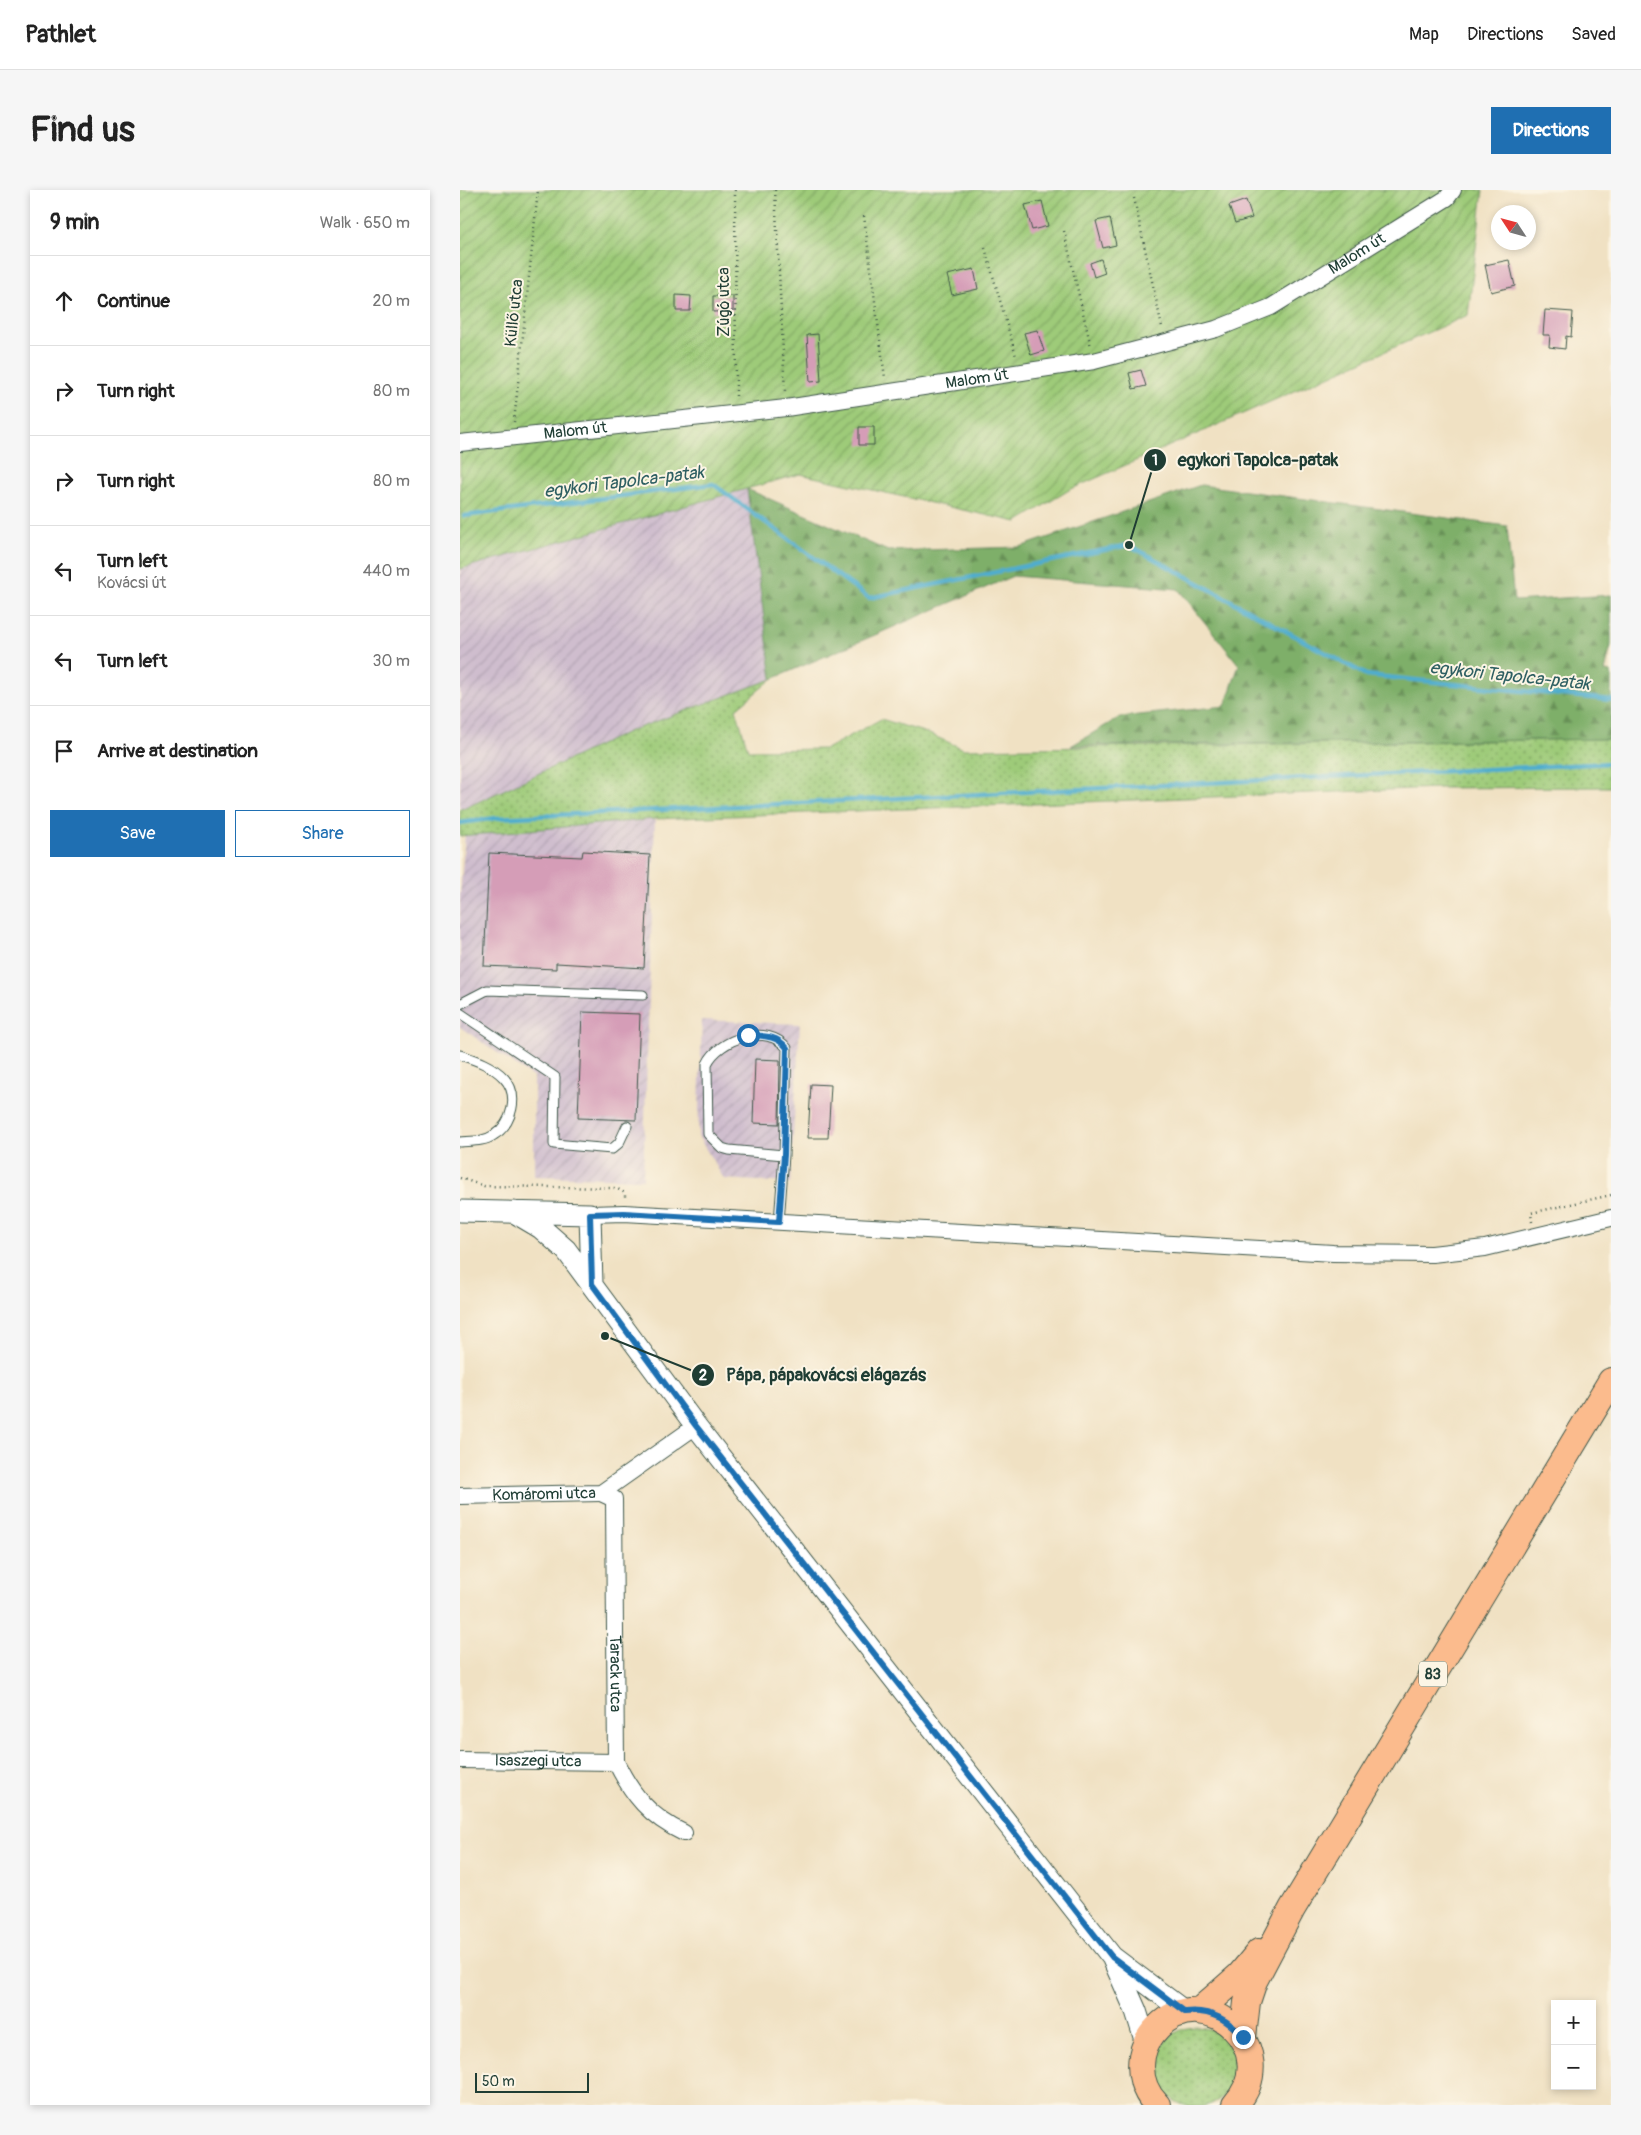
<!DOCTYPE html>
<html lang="en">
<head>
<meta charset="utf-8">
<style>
	:root { --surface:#fff; --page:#f6f6f6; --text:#222; --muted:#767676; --line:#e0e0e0; --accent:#1f6fb2 }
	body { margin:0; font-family:Pangolin,sans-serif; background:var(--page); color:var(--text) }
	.controls { position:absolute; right:15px; bottom:15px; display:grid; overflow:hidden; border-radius:0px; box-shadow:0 2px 8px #0003 }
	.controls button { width:45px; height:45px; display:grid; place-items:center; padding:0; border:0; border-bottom:1px solid var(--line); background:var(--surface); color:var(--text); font:25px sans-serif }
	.compass { position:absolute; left:1031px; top:15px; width:45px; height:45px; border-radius:50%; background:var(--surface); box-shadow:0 2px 8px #0003; rotate:306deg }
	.scale { position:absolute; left:15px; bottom:12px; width:114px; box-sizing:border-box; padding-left:5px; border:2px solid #1f3d34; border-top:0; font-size:14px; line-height:18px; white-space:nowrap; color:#1f3d34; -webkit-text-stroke:4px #fcf5e5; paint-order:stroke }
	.stop { position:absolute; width:15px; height:15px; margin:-11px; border:4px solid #1f6fb2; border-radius:50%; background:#fff }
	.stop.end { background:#1f6fb2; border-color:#fff; box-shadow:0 1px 5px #0008 }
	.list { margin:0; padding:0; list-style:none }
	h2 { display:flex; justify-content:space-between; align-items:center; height:65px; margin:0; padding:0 20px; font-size:21px }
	h2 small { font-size:16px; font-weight:400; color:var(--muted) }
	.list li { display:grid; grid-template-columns:32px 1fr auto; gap:15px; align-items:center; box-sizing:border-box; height:90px; padding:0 20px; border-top:1px solid var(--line) }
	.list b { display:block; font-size:19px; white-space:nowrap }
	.list p { margin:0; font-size:16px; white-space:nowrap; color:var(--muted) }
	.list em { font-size:16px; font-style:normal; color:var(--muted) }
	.actions { display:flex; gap:10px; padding:15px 20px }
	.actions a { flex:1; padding:11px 0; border:1px solid var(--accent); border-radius:0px; text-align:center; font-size:18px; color:var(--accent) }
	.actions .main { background:var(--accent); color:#fff }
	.icon { flex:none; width:28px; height:28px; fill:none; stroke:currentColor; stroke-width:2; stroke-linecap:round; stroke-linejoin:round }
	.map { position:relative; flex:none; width:1151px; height:1915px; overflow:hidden; border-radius:0px }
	header { display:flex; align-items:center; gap:30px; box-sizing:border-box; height:70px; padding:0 25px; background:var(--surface); border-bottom:1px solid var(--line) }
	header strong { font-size:24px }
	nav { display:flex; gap:28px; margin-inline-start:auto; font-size:18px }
	.intro { display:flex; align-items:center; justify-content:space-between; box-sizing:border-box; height:120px; padding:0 30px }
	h1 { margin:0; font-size:35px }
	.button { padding:12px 22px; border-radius:0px; background:var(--accent); color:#fff; font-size:18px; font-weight:700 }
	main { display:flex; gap:30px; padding:0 30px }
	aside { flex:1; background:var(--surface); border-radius:0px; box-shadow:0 2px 8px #0003 }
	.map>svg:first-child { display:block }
	.industrial { fill:url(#industrial-furrows) }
	.grass { fill:url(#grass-dots); stroke:#5e8456 }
	.forest { fill:url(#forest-firs); stroke:#4e764e }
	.garden { fill:url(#garden-furrows); stroke:#5e8456 }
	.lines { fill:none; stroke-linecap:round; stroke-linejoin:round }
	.stream { stroke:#50adce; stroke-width:4.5 }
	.building { fill:#d59db7 }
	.service-casing { stroke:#3e5649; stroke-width:11 }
	.minor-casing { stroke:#3e5649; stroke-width:18 }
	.tertiary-casing { stroke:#3e5649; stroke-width:23 }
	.primary-casing { stroke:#3e5649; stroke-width:28 }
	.path { stroke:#3e5649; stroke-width:2.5; stroke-dasharray:1 4; stroke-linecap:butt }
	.service { stroke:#fff; stroke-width:9 }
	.minor { stroke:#fff; stroke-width:16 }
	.tertiary { stroke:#fff; stroke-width:21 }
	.primary { stroke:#fbbb8d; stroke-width:26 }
	.route { stroke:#1f6fb2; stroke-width:6 }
	.labels { text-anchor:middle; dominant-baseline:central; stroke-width:4; stroke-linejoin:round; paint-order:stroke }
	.shield { fill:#fcf5e5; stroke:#617469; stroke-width:1 }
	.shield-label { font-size:15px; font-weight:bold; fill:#1f3d34 }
	.street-label { font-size:16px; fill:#1f3d34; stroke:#fcf5e5 }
	.water-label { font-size:18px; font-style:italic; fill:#2e5f62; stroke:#fcf5e5 }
	.leader { fill:none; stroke:#1f3d34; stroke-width:2 }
	.callout-dot { fill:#1f3d34; stroke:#fcf5e5; stroke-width:2 }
	.mark-label { font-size:15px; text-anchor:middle; font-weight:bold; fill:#fff }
	.callout-label { font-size:18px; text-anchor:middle; font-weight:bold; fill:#1f3d34; stroke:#fcf5e5; stroke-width:4; stroke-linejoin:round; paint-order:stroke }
</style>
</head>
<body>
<header>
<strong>Pathlet</strong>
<nav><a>Map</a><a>Directions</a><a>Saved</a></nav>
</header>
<div class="intro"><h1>Find us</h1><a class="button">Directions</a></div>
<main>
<aside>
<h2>9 min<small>Walk · 650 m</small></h2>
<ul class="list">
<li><svg class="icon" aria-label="ahead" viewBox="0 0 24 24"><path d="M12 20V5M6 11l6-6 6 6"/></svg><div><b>Continue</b></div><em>20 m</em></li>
<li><svg class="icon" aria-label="right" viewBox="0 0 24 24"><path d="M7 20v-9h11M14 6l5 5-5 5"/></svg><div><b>Turn right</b></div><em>80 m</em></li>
<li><svg class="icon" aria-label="right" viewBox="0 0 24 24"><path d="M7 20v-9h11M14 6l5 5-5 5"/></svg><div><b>Turn right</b></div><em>80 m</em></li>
<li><svg class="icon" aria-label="left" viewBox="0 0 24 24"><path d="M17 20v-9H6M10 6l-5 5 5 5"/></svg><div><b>Turn left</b><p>Kovácsi út</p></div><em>440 m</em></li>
<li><svg class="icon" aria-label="left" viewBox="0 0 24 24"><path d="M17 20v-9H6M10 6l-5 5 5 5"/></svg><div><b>Turn left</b></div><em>30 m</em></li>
<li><svg class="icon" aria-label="arrive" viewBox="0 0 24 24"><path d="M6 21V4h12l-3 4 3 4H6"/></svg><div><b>Arrive at destination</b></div></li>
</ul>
<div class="actions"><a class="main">Save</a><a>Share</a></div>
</aside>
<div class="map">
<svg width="1151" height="1915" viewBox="0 0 1151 1915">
	<defs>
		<pattern id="industrial-furrows" width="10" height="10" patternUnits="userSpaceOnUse" patternTransform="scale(1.25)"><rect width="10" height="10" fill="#cfbdce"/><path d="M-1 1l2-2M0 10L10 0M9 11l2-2" fill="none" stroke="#b1a3b2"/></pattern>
		<pattern id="grass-dots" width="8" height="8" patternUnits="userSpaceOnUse" patternTransform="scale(1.25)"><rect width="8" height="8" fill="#9ecb79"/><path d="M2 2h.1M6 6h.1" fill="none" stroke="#80a664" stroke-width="1.8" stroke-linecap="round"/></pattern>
		<pattern id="forest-firs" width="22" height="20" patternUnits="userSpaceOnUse" patternTransform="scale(1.25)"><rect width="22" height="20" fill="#7eaf69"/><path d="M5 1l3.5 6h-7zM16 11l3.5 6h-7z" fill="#679057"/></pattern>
		<pattern id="garden-furrows" width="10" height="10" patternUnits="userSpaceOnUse" patternTransform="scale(1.25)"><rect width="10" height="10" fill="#9ecb79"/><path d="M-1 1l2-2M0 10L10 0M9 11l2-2" fill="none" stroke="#80a664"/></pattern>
	</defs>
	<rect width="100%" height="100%" fill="#fcf5e5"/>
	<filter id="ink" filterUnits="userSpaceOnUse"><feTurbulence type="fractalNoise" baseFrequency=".02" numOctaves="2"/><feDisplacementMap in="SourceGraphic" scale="10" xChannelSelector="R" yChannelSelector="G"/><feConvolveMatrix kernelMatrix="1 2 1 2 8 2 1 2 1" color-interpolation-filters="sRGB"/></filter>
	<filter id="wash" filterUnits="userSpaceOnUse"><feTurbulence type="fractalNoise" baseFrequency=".0096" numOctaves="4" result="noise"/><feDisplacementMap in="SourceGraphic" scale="20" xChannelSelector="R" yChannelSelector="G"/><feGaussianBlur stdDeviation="1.12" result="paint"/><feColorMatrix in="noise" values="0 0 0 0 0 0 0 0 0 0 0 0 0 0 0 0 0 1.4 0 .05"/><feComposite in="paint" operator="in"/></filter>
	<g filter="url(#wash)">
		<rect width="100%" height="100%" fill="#f0e1c3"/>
		<path class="industrial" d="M287,299L312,489L170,541L5,619H0V379Z
			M195,629L183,989L74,986V888L0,837V707L5,645Z
			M242,830L340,834L330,993L264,989L238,946Z"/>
		<path class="grass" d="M312,489L276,519L288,560L366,559L421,529L467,543L504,559L1151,549V597L978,598L195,629L0,646V619L5,618L170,541Z
			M696 1877a40 40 0 1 1 80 0a40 40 0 1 1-80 0Z"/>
		<path class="forest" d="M741,295L1047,336L1054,411L1151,405V455L1145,481L1151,482V549L611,556L660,527L765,516L779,475L718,399L553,386L312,489L287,299L428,361L560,357Z"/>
		<path class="garden" d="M0,0H1023L1008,125L609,300L557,332L340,284L0,379Z"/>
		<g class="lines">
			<path class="stream" d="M4,326L253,294L409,408L669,355L906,485L1151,510
				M0,633L36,628L1151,573"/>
		</g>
		<g id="blocks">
			<path class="building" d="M786,10L792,28L775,33L769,16Z
				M582,11L588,36L572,40L565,15Z
				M650,28L656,55L643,58L636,31Z
				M641,69L645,83L634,87L630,73Z
				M1049,70L1055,96L1031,102L1025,75Z
				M514,79L518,99L492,105L487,85Z
				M216,105L231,106L230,121H216Z
				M253,106H273V121L253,122Z
				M1085,120L1113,122L1111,147L1106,146L1105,159L1089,157L1090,145H1083Z
				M577,140L584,161L571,165L564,143Z
				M358,144L361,191L350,192L347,145Z
				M681,180L686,196L673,199L669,183Z
				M399,237H414V255H399Z
				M123,661L190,665L184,778L96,773V779L24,776L29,663L122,667Z
				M122,822L180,824L176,930L118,928Z
				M295,869L320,870L319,934L293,933Z
				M351,894L371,895L368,948H348Z"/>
		</g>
	</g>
	<g filter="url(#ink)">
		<use href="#blocks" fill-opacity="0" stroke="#3e5649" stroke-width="1"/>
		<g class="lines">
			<g class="service-casing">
				<path id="service" d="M0,814L27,800L183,805
					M0,823L95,887L94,954L152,959L159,953L167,936
					M0,865C16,870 33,876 44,888C60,905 52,934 34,945C24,952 12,951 0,952
					M319,1032L324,965L327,858C308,833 259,848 247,874L248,944L262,958L269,960L324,965"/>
			</g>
			<g class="minor-casing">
				<g id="minor">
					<path id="s1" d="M0,253L326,218L634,171L756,139L811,117L987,8L993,0"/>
					<path d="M130,1024L164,1023L873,1063L972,1064L1025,1058L1151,1028"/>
					<path id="s2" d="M141,1303L154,1309L156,1572C172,1605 190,1627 224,1643"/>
					<path id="s3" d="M0,1306L141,1303L236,1236"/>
					<path id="s4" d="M0,1570L156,1572"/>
				</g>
			</g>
			<g class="tertiary-casing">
				<path id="tertiary" d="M0,1021L130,1024L132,1094
					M54,1022L81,1038L106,1060L236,1236L652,1767L725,1822
					M653,1769L676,1821L686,1853"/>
			</g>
			<g class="primary-casing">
				<path id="primary" d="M739,1821L780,1785L799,1762
					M783,1847L787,1812L794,1791L832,1719L1151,1191
					M697,1915C684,1902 679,1884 682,1866C684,1855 690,1845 698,1837C747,1788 824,1861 775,1915"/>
			</g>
			<path class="path" d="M275,0L276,208
				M315,0L325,203
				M674,8L702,137
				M404,26L425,188
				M604,41L631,157
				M525,58L556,166
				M54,232L78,0
				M0,988L24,996L156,998L165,1003V1009
				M1072,1032L1071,1023L1151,1005"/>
			<use href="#service" class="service"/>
			<use href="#minor" class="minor"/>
			<use href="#tertiary" class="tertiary"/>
			<use href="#primary" class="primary"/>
		</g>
	</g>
	<g class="lines" filter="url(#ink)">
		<path class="route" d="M288,845C303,846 317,845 327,858L324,965L319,1032L164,1023L130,1024L132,1094L236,1236L652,1767L725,1822C750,1819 768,1829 783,1847"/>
	</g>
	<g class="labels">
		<rect class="shield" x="959" y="1471.5" width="28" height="25" rx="4"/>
		<g class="shield-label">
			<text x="973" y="1484">83</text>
		</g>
		<g class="street-label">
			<text stroke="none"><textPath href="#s1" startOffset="926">Malom út</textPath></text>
			<text transform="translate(264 112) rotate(-90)">Zúgó utca</text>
			<text transform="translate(54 123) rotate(-84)">Küllő utca</text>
			<text stroke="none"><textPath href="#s1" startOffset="521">Malom út</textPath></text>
			<text stroke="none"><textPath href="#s1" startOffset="116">Malom út</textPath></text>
			<text stroke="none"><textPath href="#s3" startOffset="84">Komáromi utca</textPath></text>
			<text stroke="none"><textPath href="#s2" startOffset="189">Tarack utca</textPath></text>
			<text stroke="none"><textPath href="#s4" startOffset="78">Isaszegi utca</textPath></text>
		</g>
		<g class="water-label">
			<text transform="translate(164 292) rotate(-7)">egykori Tapolca-patak</text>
			<text transform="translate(1050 486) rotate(6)">egykori Tapolca-patak</text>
		</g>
	</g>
	<path class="leader" d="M669 355L695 270M145 1146L243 1185"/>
	<g class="callout-dot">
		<circle cx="669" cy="355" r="5"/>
		<circle cx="145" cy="1146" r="5"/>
		<circle cx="695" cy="270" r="12"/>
		<circle cx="243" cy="1185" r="12"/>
	</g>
	<g class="mark-label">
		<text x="695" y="275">1</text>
		<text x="243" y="1190">2</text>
	</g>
	<g class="callout-label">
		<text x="798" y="276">egykori Tapolca-patak</text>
		<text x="366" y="1191">Pápa, pápakovácsi elágazás</text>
	</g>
</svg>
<div class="controls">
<button>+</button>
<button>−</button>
</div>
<svg class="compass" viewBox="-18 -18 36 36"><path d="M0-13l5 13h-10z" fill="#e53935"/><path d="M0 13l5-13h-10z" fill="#767676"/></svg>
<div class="scale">50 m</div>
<div class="stop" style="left:288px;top:845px"></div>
<div class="stop end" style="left:783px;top:1847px"></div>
</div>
</main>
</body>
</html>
